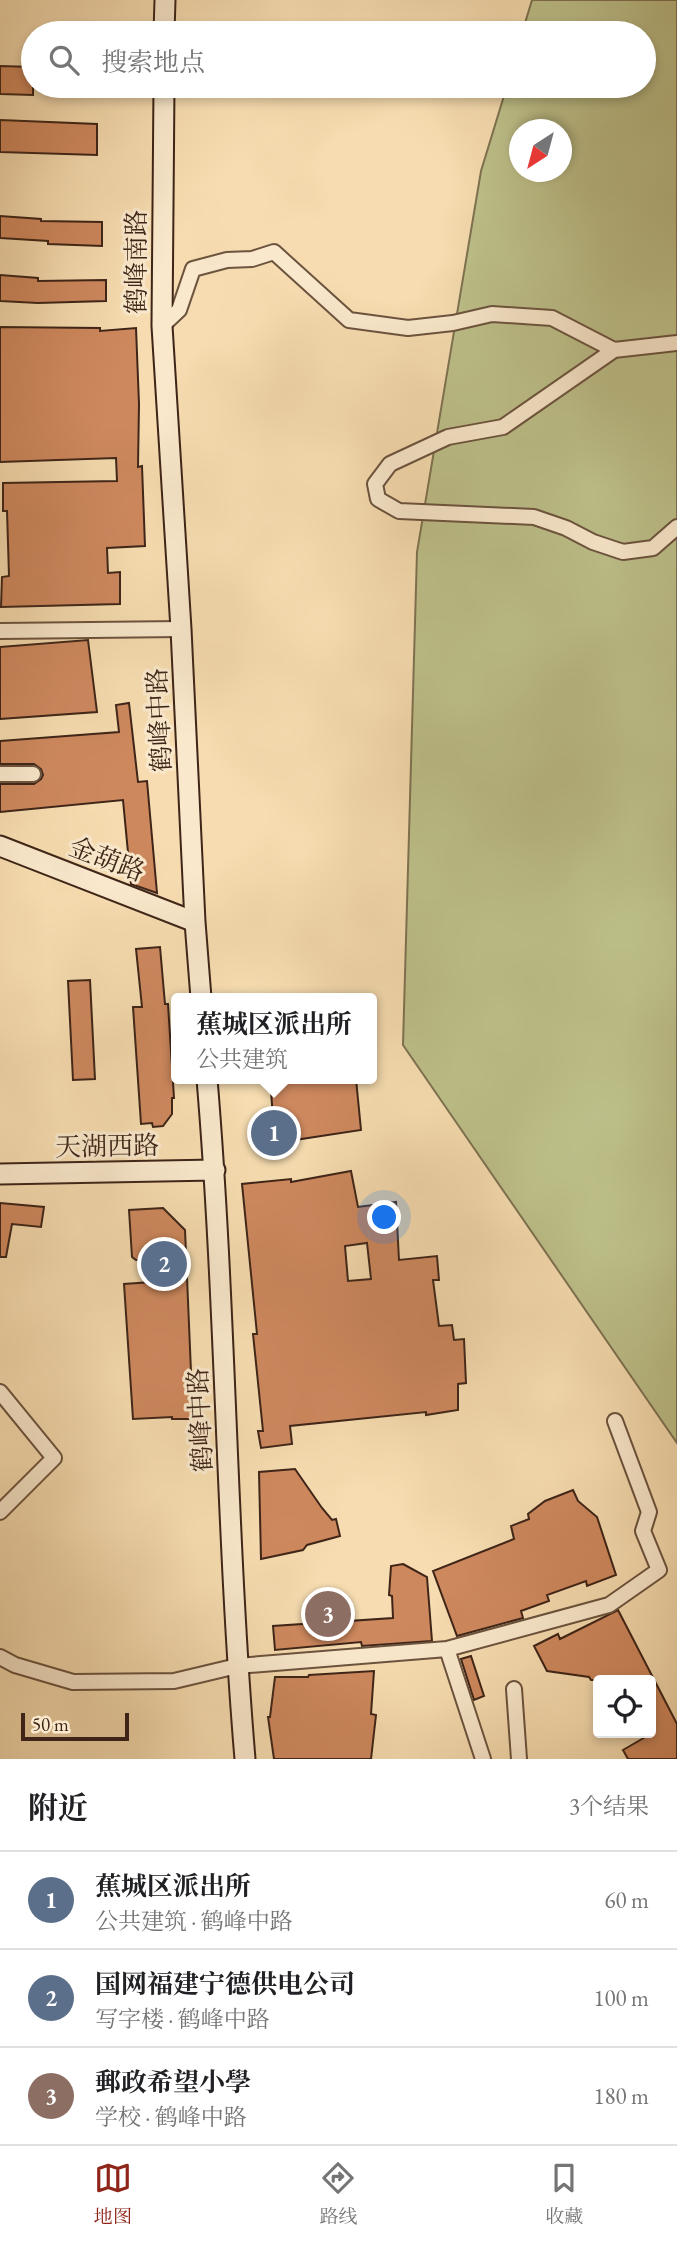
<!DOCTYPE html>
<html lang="zh">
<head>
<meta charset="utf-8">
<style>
	:root { --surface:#fff; --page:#f2f2f2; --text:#202124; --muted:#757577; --line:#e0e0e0; --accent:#8f2418 }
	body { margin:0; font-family:"EB Garamond","Noto Serif SC",serif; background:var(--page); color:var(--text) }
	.controls { position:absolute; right:21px; bottom:21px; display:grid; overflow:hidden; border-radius:7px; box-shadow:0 4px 10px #0003 }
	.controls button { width:63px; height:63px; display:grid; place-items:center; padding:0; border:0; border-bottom:2px solid var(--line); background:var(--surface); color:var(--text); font:35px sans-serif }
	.compass { position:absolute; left:509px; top:119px; width:63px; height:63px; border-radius:50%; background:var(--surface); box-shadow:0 4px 10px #0003; rotate:216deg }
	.scale { position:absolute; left:21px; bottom:18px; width:108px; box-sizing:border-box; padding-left:7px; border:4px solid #3e2518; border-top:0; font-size:19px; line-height:24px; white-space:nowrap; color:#3e2518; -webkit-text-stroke:5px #f9e8cc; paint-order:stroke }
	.you { position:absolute; left:385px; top:1218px; width:24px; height:24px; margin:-18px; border:5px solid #fff; border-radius:50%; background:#1a73e8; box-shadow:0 0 0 10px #1a73e833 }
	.badge { display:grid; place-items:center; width:46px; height:46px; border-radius:50%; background:var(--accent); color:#fff; font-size:23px; font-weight:700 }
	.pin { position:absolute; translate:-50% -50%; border:4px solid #fff; box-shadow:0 2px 7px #0006 }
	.popup { position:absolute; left:171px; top:993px; width:206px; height:91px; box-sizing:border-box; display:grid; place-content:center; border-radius:7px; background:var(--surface); filter:drop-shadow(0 2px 5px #0005); font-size:23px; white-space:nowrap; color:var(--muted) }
	.popup b { font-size:26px; color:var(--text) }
	.popup::after { content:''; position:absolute; left:50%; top:100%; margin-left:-14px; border:14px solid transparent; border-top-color:var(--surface) }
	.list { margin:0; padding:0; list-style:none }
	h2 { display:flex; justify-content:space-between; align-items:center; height:91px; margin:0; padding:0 28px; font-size:30px }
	h2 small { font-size:23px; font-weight:400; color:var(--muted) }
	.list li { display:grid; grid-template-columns:46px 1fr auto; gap:21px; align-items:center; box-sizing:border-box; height:98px; padding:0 28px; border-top:2px solid var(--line) }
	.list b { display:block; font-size:26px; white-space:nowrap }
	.list p { margin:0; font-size:23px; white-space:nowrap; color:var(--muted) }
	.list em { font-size:23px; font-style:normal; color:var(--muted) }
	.icon { flex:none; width:38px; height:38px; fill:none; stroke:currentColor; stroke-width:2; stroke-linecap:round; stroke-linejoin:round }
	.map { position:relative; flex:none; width:677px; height:1759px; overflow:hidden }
	.search { position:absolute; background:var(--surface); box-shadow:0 4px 10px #0003; left:21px; right:21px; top:21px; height:77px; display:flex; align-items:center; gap:18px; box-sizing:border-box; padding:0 24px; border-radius:38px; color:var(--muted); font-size:26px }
	.sheet { height:385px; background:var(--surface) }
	nav { display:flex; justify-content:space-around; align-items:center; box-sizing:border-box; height:98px; border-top:2px solid var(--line); background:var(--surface); font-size:19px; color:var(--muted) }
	nav a { display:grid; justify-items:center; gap:4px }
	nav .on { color:var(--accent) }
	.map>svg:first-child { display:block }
	.green { fill:#bdc08a; stroke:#7e7251; stroke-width:2; fill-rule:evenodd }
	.building { fill:#ce885e; stroke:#3e2518; stroke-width:2; fill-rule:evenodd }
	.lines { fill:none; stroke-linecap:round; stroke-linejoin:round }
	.street-casing { stroke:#6c533e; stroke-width:18 }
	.secondary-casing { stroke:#3e2518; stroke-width:23 }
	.street { stroke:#f9e8cc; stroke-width:14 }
	.secondary { stroke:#f9e8cc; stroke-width:19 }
	.labels { text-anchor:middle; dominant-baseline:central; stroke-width:6; stroke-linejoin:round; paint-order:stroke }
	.street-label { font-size:26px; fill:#3e2518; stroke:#f9e8cc }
</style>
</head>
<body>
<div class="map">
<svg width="677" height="1759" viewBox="0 0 677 1759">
	<rect width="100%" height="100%" fill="#f6dcb0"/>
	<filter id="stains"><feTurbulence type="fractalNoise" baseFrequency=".00286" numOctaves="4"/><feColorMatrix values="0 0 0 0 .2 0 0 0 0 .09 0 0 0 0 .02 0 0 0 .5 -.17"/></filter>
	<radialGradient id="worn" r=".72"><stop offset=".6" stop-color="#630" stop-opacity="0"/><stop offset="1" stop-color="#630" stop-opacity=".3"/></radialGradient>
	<path class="green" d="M532,0H677V1443L403,1045L417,552L481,171L507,86H644V33H522ZM520,130H562V172H520Z"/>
	<path class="building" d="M0,66L33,67V95L0,94Z
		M0,120L97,124V155L0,152Z
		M0,216L41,219V221L102,222V246L48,244V241L0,238Z
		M0,275L38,278V281L106,280V301L38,303L0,301Z
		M0,327L100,328V331L136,328L139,404L138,467L142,466L145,546L107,548L108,573L120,572V604L1,607L2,577L9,576L7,511H3V483L117,481L116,458L0,462Z
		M88,640L97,712L0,719V647Z
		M129,703L138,782L147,781L157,893L131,884L123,800L0,812V784H34L41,779L43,775L41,769L34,764H0V741L119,732L116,705Z
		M160,947L165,1004H168L174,1098H172V1114L163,1126L153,1127L152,1123L141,1124L133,1007H142L136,949Z
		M90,980L95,1079L73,1080L68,981Z
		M270,1079H356L361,1130L275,1143Z
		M351,1171L358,1207L396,1202L399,1260L437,1256L439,1280H433L439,1326L452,1325L454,1340L464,1339L466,1383L458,1384V1410L426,1415V1412L290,1426L292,1444L261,1448L258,1431H263L253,1334H257L242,1184L291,1179V1182ZM367,1243L371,1279L348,1281L345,1246Z
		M0,1203L44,1207L41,1227L12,1224L6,1257H0Z
		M163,1208L185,1230L193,1419H172V1417L133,1419L124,1284L167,1281L166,1259L136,1260L132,1257L129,1210Z
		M295,1469L322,1508L332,1520L336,1519L340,1536L307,1545L303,1550L261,1559L259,1472Z
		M573,1490L578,1501L597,1517L616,1575L587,1586L586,1581L547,1595L549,1601L521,1611L523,1618L457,1636L433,1571L514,1539L511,1526L529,1519L528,1514L545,1501Z
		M403,1564L427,1577L432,1641L362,1646L361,1642L275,1650L273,1626L393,1618L392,1596L389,1595L391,1566Z
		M618,1610L677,1724V1759H628L623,1750L654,1732L651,1727V1680H591L589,1677L547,1671L534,1646L558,1634L560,1639Z
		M471,1656L484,1696L474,1700L461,1659Z
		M374,1671L371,1714L376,1715L371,1759H274L268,1717H270L275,1677H308L309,1675Z"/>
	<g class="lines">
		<g class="street-casing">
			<path id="street" d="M162,326L179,310L193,269L227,260L252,259L274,252L349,320L408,328L453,323L492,314L552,318L614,350L677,343
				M614,350L503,427L448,437L390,464L375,484L378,499L399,511L534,517L566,528L593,542L623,552L653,548L677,527
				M0,631L181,629
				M0,774H33
				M0,1392L54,1458L0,1512
				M447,1649L483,1759
				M0,1657L15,1665L73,1682L174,1681L237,1666L447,1649L609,1605L659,1570L643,1531L649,1512L615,1421
				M514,1689L519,1759"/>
		</g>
		<g class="secondary-casing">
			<path id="secondary" d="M164,33L165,0
				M164,86L162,326L181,629L195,922L201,998
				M0,846L195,922
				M207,1079C226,1305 226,1533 245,1759
				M0,1174L215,1170"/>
		</g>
		<use href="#street" class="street"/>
		<use href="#secondary" class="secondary"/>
	</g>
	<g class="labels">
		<g class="street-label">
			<text transform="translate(136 262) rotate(-90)">鹤峰南路</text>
			<text transform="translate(159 720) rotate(-93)">鹤峰中路</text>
			<text transform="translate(107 859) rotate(21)">金葫路</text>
			<text transform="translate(107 1146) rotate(-1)">天湖西路</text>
			<text transform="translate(200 1420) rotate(-93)">鹤峰中路</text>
		</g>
	</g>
	<rect width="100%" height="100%" filter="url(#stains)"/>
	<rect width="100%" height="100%" fill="url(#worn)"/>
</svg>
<div class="controls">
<button><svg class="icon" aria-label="locate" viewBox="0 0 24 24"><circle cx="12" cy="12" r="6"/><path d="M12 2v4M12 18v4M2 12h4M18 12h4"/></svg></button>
</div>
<svg class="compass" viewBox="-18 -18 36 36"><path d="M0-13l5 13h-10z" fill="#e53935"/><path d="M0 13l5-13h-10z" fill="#757577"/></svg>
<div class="scale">50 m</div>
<div class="you"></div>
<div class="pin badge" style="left:274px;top:1133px;background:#5c6f8a">1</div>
<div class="popup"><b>蕉城区派出所</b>公共建筑</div>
<div class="pin badge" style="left:164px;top:1264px;background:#5c6f8a">2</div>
<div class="pin badge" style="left:328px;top:1614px;background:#8d6e63">3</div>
<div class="search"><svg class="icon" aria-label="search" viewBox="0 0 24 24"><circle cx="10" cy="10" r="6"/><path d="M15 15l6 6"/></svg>搜索地点</div>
</div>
<section class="sheet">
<h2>附近<small>3个结果</small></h2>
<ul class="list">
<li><span class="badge" style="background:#5c6f8a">1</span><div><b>蕉城区派出所</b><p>公共建筑 · 鹤峰中路</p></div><em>60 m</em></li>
<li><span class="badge" style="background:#5c6f8a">2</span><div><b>国网福建宁德供电公司</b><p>写字楼 · 鹤峰中路</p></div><em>100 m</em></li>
<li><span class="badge" style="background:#8d6e63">3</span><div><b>郵政希望小學</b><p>学校 · 鹤峰中路</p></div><em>180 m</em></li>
</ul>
</section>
<nav>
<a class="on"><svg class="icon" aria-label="map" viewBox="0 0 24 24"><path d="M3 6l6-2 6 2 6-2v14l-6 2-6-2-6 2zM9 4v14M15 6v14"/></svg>地图</a>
<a><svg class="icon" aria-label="directions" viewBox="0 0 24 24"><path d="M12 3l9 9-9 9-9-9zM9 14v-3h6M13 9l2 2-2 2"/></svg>路线</a>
<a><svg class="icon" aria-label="saved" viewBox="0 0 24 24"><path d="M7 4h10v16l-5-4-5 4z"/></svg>收藏</a>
</nav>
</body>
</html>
